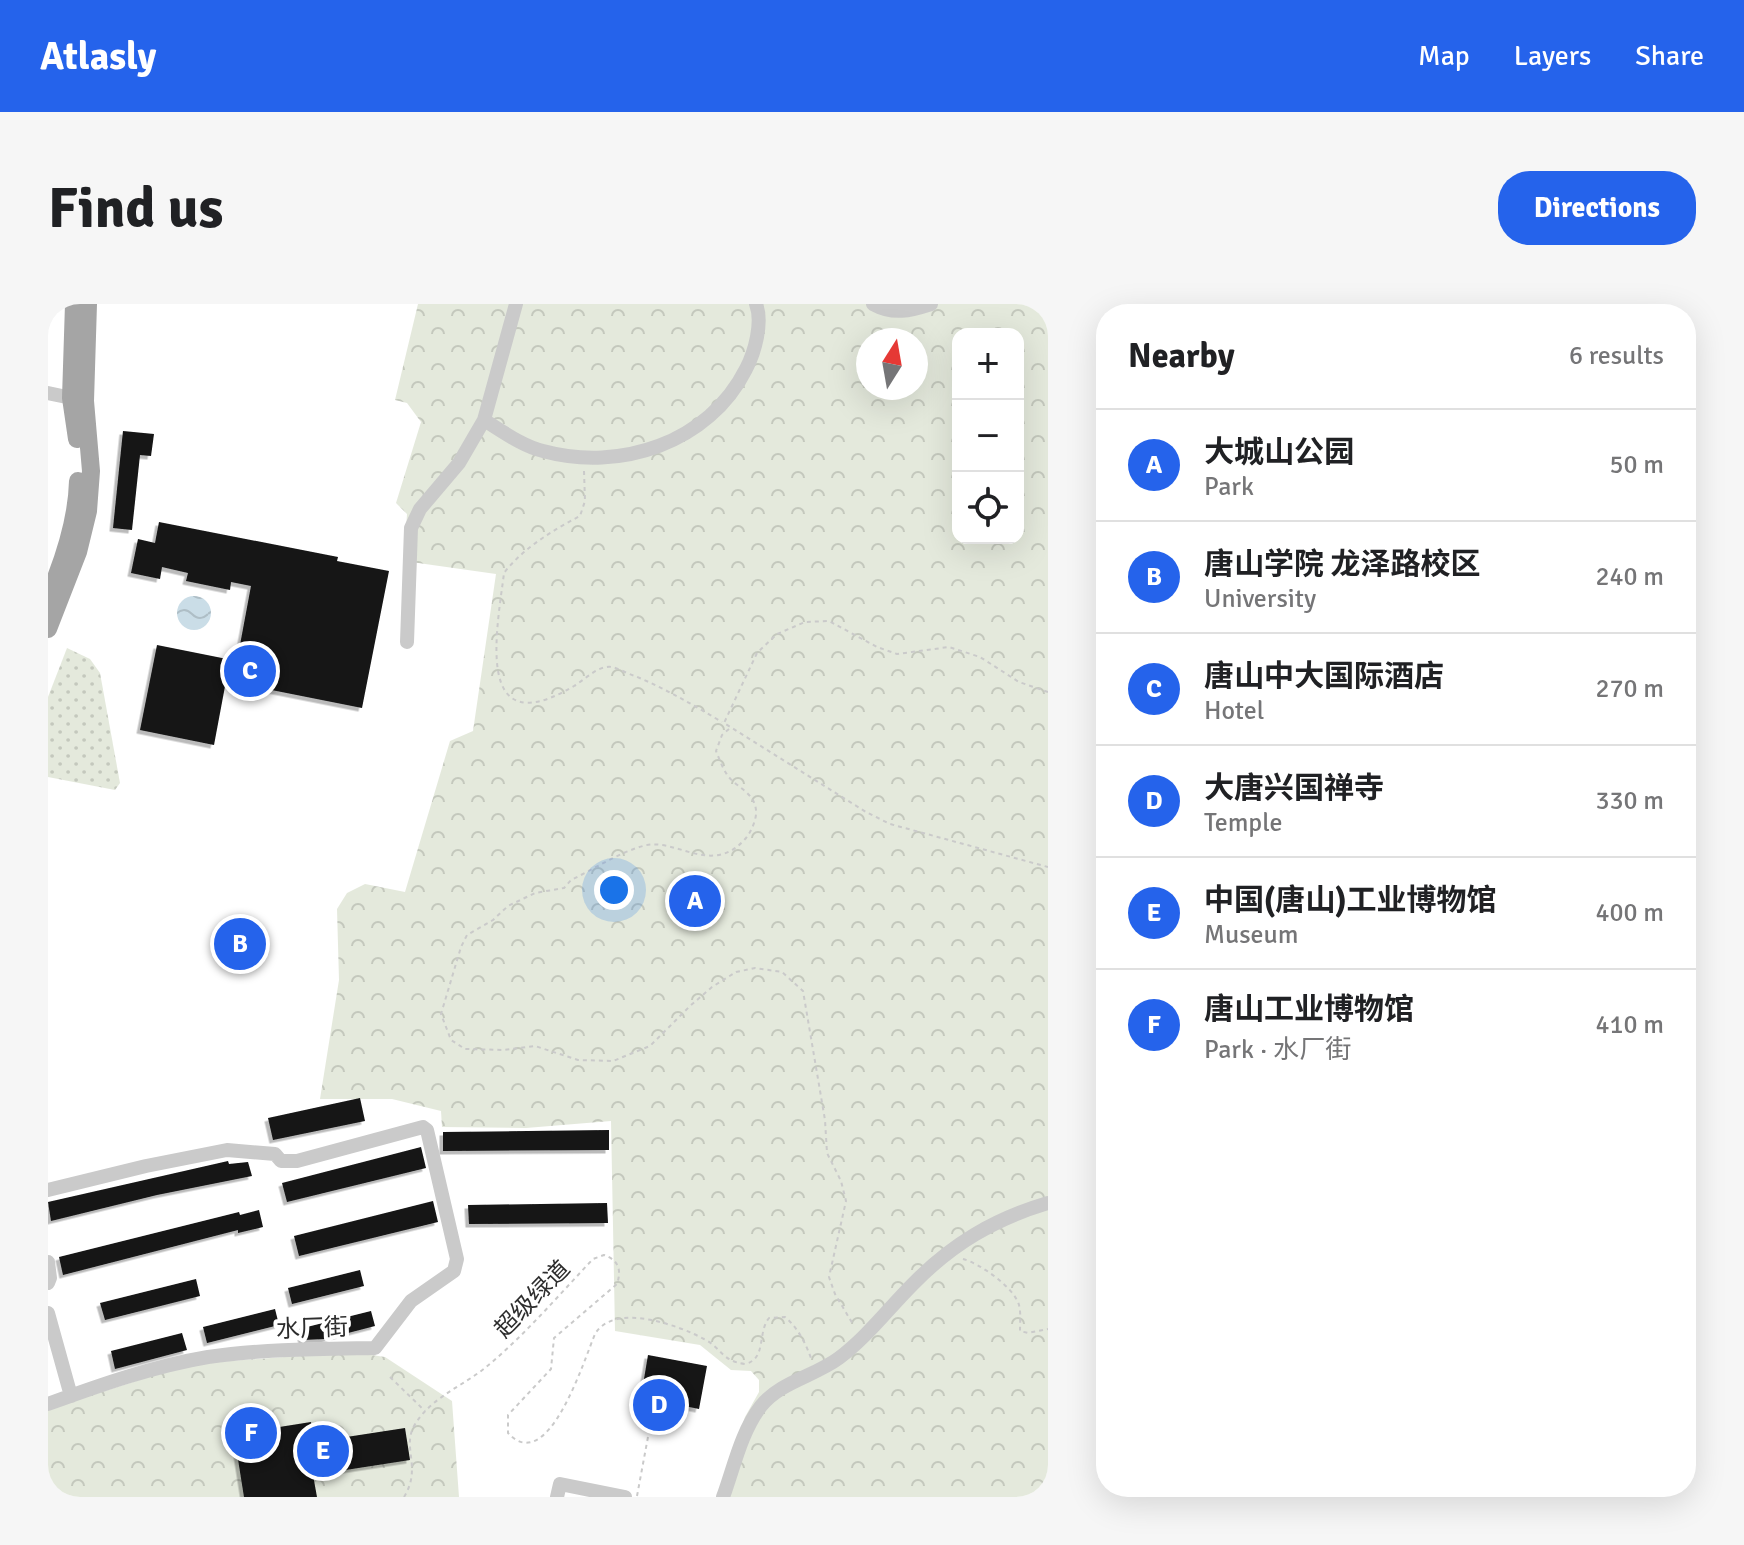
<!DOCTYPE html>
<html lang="en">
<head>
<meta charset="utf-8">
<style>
	:root { --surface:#fff; --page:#f6f6f6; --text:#202124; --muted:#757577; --line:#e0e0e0; --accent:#2563eb }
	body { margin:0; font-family:Signika,"Noto Sans SC",sans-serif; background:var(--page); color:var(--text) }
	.controls { position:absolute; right:24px; top:24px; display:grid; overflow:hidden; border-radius:16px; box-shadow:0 8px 32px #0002 }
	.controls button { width:72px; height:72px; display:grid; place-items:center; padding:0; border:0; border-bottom:2px solid var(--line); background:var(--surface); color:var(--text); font:40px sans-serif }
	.compass { position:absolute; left:808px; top:24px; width:72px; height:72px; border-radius:50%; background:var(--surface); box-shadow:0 8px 32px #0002; rotate:11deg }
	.you { position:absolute; left:566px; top:586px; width:28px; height:28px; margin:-20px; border:6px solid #fff; border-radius:50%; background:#1a73e8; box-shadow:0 0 0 12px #1a73e833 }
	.badge { display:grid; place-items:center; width:52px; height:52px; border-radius:50%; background:var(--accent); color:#fff; font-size:26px; font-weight:700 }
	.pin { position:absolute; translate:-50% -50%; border:4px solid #fff; box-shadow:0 2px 8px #0006 }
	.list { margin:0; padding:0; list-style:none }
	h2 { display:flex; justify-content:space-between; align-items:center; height:104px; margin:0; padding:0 32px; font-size:34px }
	h2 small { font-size:26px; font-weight:400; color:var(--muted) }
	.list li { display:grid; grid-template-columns:52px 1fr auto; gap:24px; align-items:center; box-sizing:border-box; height:112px; padding:0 32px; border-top:2px solid var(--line) }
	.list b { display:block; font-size:30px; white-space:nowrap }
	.list p { margin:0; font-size:26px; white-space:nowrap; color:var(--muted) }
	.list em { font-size:26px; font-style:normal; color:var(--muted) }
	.icon { flex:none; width:44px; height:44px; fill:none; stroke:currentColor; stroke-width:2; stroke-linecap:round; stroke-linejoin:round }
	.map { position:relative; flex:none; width:1000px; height:1193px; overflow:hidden; border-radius:32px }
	header { display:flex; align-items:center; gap:48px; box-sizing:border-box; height:112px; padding:0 40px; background:var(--accent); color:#fff }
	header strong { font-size:38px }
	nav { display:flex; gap:44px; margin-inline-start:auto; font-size:28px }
	.intro { display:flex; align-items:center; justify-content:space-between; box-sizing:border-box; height:192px; padding:0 48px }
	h1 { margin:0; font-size:56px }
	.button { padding:20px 36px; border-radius:32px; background:var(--accent); color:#fff; font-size:28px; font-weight:700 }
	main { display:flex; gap:48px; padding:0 48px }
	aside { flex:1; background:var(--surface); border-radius:32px; box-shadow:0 8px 32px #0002 }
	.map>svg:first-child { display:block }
	.park { fill:url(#park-crowns); fill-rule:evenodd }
	.garden { fill:url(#garden-dots) }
	.water { fill:url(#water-waves) }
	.building { fill:#141414; filter:url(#shadow) }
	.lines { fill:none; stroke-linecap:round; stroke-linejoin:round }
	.path { stroke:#cacaca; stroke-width:2; stroke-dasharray:4 4; stroke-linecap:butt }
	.minor { stroke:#cacaca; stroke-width:14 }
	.major { stroke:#a5a5a5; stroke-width:18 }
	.labels { text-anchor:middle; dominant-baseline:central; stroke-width:8; stroke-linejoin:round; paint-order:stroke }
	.street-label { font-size:24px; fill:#2d2d2d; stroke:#fff }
</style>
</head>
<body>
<header>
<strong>Atlasly</strong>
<nav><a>Map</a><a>Layers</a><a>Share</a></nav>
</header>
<div class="intro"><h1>Find us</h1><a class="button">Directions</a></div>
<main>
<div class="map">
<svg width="1000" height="1193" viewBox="0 0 1000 1193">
	<defs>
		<pattern id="park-crowns" width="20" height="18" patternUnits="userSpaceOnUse" patternTransform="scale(2)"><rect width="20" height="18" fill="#e4e9dc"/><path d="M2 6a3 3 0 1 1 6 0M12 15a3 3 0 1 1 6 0" fill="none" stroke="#c4c8bd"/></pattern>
		<pattern id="garden-dots" width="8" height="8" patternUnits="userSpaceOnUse" patternTransform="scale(2)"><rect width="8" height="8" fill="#e4e9dc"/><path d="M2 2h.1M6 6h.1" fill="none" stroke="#c4c8bd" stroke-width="1.8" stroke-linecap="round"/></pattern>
		<pattern id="water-waves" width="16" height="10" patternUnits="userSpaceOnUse" patternTransform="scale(2)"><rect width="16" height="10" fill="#cadde7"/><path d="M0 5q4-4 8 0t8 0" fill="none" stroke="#aebec6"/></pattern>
		<filter id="shadow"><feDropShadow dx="-3.5" dy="3.5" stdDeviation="0" flood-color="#0004"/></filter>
	</defs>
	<rect width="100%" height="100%" fill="#fff"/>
	<path class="park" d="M370,0H1000V1193H670L697,1113L711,1088V1076L703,1067L683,1066L652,1041L567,1027L563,817L478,824L394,823L393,807L344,795H272L291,676L289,605L299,589L317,580L357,588L402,437L425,427L448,270L356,257L359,210L348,199L373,118L359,99L347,96ZM910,30H970V234H910ZM820,36H868V84H820Z
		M303,1048L337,1053L404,1097L411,1193H0V1105L142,1060Z"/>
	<path class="garden" d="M19,344L42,355L52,369L72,479L67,486L0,473V393Z"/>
	<path class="water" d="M129 309a17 17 0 1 1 34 0a17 17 0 1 1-34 0Z"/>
	<path class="building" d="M75,127L106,130L103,152L92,151L84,226L65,224Z
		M111,218L290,253L289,257L341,267L314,404L178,377L166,441L92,426L109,341L189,357L203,282L183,278L182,286L138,277L140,269L114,263L112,275L83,269L90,235L107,239Z
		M312,794L317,817L225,836L220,814Z
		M561,826V846L395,847V828Z
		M373,843L378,864L239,898L234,879Z
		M180,857L181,860L200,858L204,872L109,891L3,917L0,898Z
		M385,897L390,918L251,952L246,932Z
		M559,899L560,919L421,920L420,901Z
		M211,906L215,923L190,929V926L15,971L11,953L191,908L192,911Z
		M312,966L316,982L244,1000L240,984Z
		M148,975L152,992L57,1016L52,999Z
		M227,1005L231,1021L159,1039L155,1023Z
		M323,1007L327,1022L277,1035L254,1036L251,1025Z
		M134,1029L139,1046L67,1065L63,1047Z
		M600,1051L659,1062L651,1105L593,1093Z
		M263,1118L266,1138L357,1124L362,1156L265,1171L269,1193H196L186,1130Z"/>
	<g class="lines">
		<path class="path" d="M536,167L537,197L532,212C505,226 474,245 456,269C449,326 425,442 526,382C538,375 550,361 564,363C572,365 580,370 587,372C618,385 645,401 674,418
			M1000,388L971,378L932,353L901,343L849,350L829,343L781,317L757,318L729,330L709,349L676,419L818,508L842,520L1000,563
			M681,425L674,431L668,447C671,454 674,463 678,469C686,483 706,487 708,506C709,515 703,528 698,534C664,574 627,532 595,542C570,549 546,565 523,576L516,584L487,589L460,602L445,616L419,631L413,643L393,710L403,736L417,745L456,746L487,742L530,756L565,757L602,742L642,702L664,683L688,668L707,664L734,668L755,687L777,816L779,849L793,877L798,897L781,973L787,990L806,1022
			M915,955C931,959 966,983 971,1001C973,1008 972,1019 972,1027L980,1029L1000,1025
			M342,1073L377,1107
			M589,1192L605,1106
			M356,1193C374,1164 354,1144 366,1122C382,1094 413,1083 437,1064C476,1032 510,992 545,955L556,951C570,956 574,965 569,980L506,1034L503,1065L460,1111V1129C500,1173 536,1056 547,1030C566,998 630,1021 656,1035C674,1044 673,1057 697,1060C719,1055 709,1029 721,1014L737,1013C751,1025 758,1040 764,1057"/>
		<path class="minor" d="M825,0C845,11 862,7 883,0
			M0,89L33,96
			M436,116C454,127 474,142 495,147C572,168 661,139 698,65C707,48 715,18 708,0
			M359,338L363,224L372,205L411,159L436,116L468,0
			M0,886L98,862L179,846L227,850L233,857H249L375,823L379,826L409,955L406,967L363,997L327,1044C271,1045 216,1045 160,1053C106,1062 52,1081 0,1100
			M0,958L2,974L0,979
			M0,1009L23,1092
			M509,1193L512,1180L577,1193
			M675,1193C686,1163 693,1128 713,1102C732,1078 767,1072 791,1054C819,1033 840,1005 865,980C904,940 946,915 1000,899"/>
		<path class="major" d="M26,0L23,94L29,135
			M0,293C16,256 29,217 30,177
			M0,325L30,248L40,207L43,167L37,97L40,0"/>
	</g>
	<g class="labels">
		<g class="street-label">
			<text transform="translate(484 995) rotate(-46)">超级绿道</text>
			<text transform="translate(264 1024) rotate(-2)">水厂街</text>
		</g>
	</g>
</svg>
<div class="controls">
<button>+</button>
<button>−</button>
<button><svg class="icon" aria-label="locate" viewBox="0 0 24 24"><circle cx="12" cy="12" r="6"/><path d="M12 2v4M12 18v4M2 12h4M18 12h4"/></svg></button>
</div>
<svg class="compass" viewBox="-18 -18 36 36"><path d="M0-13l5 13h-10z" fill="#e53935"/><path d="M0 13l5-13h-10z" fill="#757577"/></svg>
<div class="you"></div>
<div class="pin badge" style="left:647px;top:597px">A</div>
<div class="pin badge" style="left:192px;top:640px">B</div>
<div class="pin badge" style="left:202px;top:367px">C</div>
<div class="pin badge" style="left:611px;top:1101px">D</div>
<div class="pin badge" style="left:275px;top:1147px">E</div>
<div class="pin badge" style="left:203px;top:1129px">F</div>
</div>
<aside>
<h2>Nearby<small>6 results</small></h2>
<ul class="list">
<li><span class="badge">A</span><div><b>大城山公园</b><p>Park</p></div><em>50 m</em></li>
<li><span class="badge">B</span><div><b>唐山学院 龙泽路校区</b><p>University</p></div><em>240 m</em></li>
<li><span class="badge">C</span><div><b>唐山中大国际酒店</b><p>Hotel</p></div><em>270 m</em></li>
<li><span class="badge">D</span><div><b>大唐兴国禅寺</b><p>Temple</p></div><em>330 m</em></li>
<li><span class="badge">E</span><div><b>中国(唐山)工业博物馆</b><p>Museum</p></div><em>400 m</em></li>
<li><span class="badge">F</span><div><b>唐山工业博物馆</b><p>Park · 水厂街</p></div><em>410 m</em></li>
</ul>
</aside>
</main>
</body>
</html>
